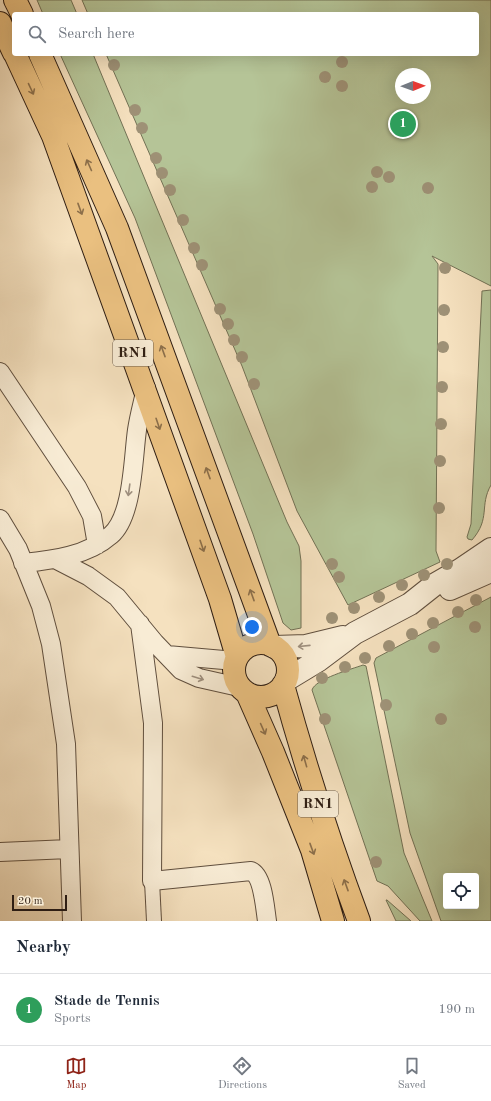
<!DOCTYPE html>
<html lang="en">
<head>
<meta charset="utf-8">
<style>
	:root { --surface:#fff; --page:#f6f6f7; --text:#1f2937; --muted:#747a83; --line:#e0e1e3; --accent:#8f2418 }
	body { margin:0; font-family:"Old Standard TT",serif; background:var(--page); color:var(--text) }
	.controls { position:absolute; right:12px; bottom:12px; display:grid; overflow:hidden; border-radius:4px; box-shadow:0 4px 16px #0002 }
	.controls button { width:36px; height:36px; display:grid; place-items:center; padding:0; border:0; border-bottom:1px solid var(--line); background:var(--surface); color:var(--text); font:20px sans-serif }
	.compass { position:absolute; left:395px; top:68px; width:36px; height:36px; border-radius:50%; background:var(--surface); box-shadow:0 4px 16px #0002; rotate:89deg }
	.scale { position:absolute; left:12px; bottom:10px; width:55px; box-sizing:border-box; padding-left:4px; border:2px solid #2f1e13; border-top:0; font-size:11px; line-height:14px; white-space:nowrap; color:#2f1e13; -webkit-text-stroke:3px #f8ecd5; paint-order:stroke }
	.you { position:absolute; left:252px; top:627px; width:14px; height:14px; margin:-10px; border:3px solid #fff; border-radius:50%; background:#1a73e8; box-shadow:0 0 0 6px #1a73e833 }
	.badge { display:grid; place-items:center; width:26px; height:26px; border-radius:50%; background:var(--accent); color:#fff; font-size:13px; font-weight:700 }
	.pin { position:absolute; translate:-50% -50%; border:2px solid #fff; box-shadow:0 1px 4px #0006 }
	.list { margin:0; padding:0; list-style:none }
	h2 { display:flex; justify-content:space-between; align-items:center; height:52px; margin:0; padding:0 16px; font-size:17px }
	h2 small { font-size:13px; font-weight:400; color:var(--muted) }
	.list li { display:grid; grid-template-columns:26px 1fr auto; gap:12px; align-items:center; box-sizing:border-box; height:72px; padding:0 16px; border-top:1px solid var(--line) }
	.list b { display:block; font-size:15px; white-space:nowrap }
	.list p { margin:0; font-size:13px; white-space:nowrap; color:var(--muted) }
	.list em { font-size:13px; font-style:normal; color:var(--muted) }
	.icon { flex:none; width:22px; height:22px; fill:none; stroke:currentColor; stroke-width:2; stroke-linecap:round; stroke-linejoin:round }
	.map { position:relative; flex:none; width:491px; height:921px; overflow:hidden }
	.search { position:absolute; background:var(--surface); box-shadow:0 4px 16px #0002; left:12px; right:12px; top:12px; height:44px; display:flex; align-items:center; gap:10px; box-sizing:border-box; padding:0 14px; border-radius:4px; color:var(--muted); font-size:15px }
	.sheet { height:124px; background:var(--surface) }
	nav { display:flex; justify-content:space-around; align-items:center; box-sizing:border-box; height:56px; border-top:1px solid var(--line); background:var(--surface); font-size:11px; color:var(--muted) }
	nav a { display:grid; justify-items:center; gap:2px }
	nav .on { color:var(--accent) }
	.map>svg:first-child { display:block }
	.green { fill:#b5c497; stroke:#727155; fill-rule:evenodd }
	.lines { fill:none; stroke-linecap:round; stroke-linejoin:round }
	.pedestrian-casing { stroke:#604f3e; stroke-width:16 }
	.minor-casing { stroke:#604f3e; stroke-width:20 }
	.tertiary-casing { stroke:#604f3e; stroke-width:24 }
	.trunk-casing { stroke:#2f1e13; stroke-width:24 }
	.pedestrian { stroke:#f8ecd5; stroke-width:14 }
	.minor { stroke:#f8ecd5; stroke-width:18 }
	.tertiary { stroke:#f8ecd5; stroke-width:22 }
	.trunk { stroke:#eac080; stroke-width:22 }
	.tree { fill:#9e9176 }
	.oneway { stroke:#8c6f4a }
	.oneway2 { stroke:#9e8f7e }
	.labels { text-anchor:middle; dominant-baseline:central; stroke-width:3; stroke-linejoin:round; paint-order:stroke }
	.shield { fill:#f8ecd5; stroke:#6b5c4d; stroke-width:1 }
	.shield-label { font-size:15px; font-weight:bold; fill:#2f1e13 }
</style>
</head>
<body>
<div class="map">
<svg width="491" height="921" viewBox="0 0 491 921">
	<rect width="100%" height="100%" fill="#f5e1bf"/>
	<filter id="stains"><feTurbulence type="fractalNoise" baseFrequency=".005" numOctaves="4"/><feColorMatrix values="0 0 0 0 .2 0 0 0 0 .09 0 0 0 0 .02 0 0 0 .5 -.17"/></filter>
	<radialGradient id="worn" r=".72"><stop offset=".6" stop-color="#630" stop-opacity="0"/><stop offset="1" stop-color="#630" stop-opacity=".3"/></radialGradient>
	<path class="green" d="M37,0H71L77,14H43Z
		M82,0H491V286L432,256L438,264L436,551L440,562L348,605L297,511L242,366L106,54H477V14H88ZM401,74H425V98H401Z
		M60,54H93L287,522L299,546L301,561V628L291,630L283,623L253,534L135,218Z
		M491,290V485C479,506 491,518 472,540L468,539L467,537L471,524L482,291Z
		M491,597V921H441L410,833L374,663L376,658ZM446,876H476V906H446Z
		M363,665L366,666L404,853L432,921H420L388,886L377,881L312,690C315,679 352,669 363,665Z
		M386,900H387L411,921H396Z"/>
	<g class="lines">
		<g class="pedestrian-casing">
			<path id="pedestrian" d="M152,881L154,921"/>
		</g>
		<g class="minor-casing">
			<path id="minor" d="M0,372L77,487L92,516L97,545
				M0,519L18,549L41,606L51,644L66,744L72,921
				M57,560L88,576L117,597L155,643L181,670L199,678L239,687
				M23,563C53,560 87,556 111,535C133,516 133,458 137,430C139,416 143,402 146,388
				M140,624L153,723L152,881L251,871C263,876 265,908 267,921
				M167,655L235,661
				M0,852L69,849"/>
		</g>
		<g class="tertiary-casing">
			<path id="tertiary" d="M450,589L491,571
				M274,647L306,646L343,637
				M286,680L319,660L355,633L410,604L434,585L460,570L491,549"/>
		</g>
		<g class="trunk-casing">
			<path id="trunk" d="M15,0L22,14
				M0,23L14,53
				M15,54L53,136L220,599L237,657
				M40,54L117,228L270,645
				M234 670a27 27 0 1 1 54 0a27 27 0 1 1-54 0Z
				M283,685C305,765 330,843 359,921
				M247,693L273,752L312,850L333,921"/>
		</g>
		<use href="#pedestrian" class="pedestrian"/>
		<use href="#minor" class="minor"/>
		<use href="#tertiary" class="tertiary"/>
		<use href="#trunk" class="trunk"/>
	</g>
	<g class="tree">
		<circle cx="342" cy="62" r="6"/>
		<circle cx="114" cy="65" r="6"/>
		<circle cx="325" cy="77" r="6"/>
		<circle cx="342" cy="86" r="6"/>
		<circle cx="135" cy="110" r="6"/>
		<circle cx="142" cy="128" r="6"/>
		<circle cx="156" cy="158" r="6"/>
		<circle cx="377" cy="172" r="6"/>
		<circle cx="162" cy="173" r="6"/>
		<circle cx="389" cy="177" r="6"/>
		<circle cx="372" cy="187" r="6"/>
		<circle cx="428" cy="188" r="6"/>
		<circle cx="170" cy="190" r="6"/>
		<circle cx="183" cy="220" r="6"/>
		<circle cx="194" cy="248" r="6"/>
		<circle cx="202" cy="265" r="6"/>
		<circle cx="445" cy="268" r="6"/>
		<circle cx="220" cy="309" r="6"/>
		<circle cx="444" cy="310" r="6"/>
		<circle cx="228" cy="324" r="6"/>
		<circle cx="234" cy="340" r="6"/>
		<circle cx="443" cy="347" r="6"/>
		<circle cx="242" cy="357" r="6"/>
		<circle cx="254" cy="384" r="6"/>
		<circle cx="442" cy="387" r="6"/>
		<circle cx="441" cy="424" r="6"/>
		<circle cx="440" cy="461" r="6"/>
		<circle cx="439" cy="508" r="6"/>
		<circle cx="332" cy="564" r="6"/>
		<circle cx="447" cy="564" r="6"/>
		<circle cx="424" cy="575" r="6"/>
		<circle cx="339" cy="577" r="6"/>
		<circle cx="402" cy="585" r="6"/>
		<circle cx="379" cy="597" r="6"/>
		<circle cx="476" cy="600" r="6"/>
		<circle cx="354" cy="608" r="6"/>
		<circle cx="458" cy="612" r="6"/>
		<circle cx="332" cy="618" r="6"/>
		<circle cx="433" cy="623" r="6"/>
		<circle cx="475" cy="627" r="6"/>
		<circle cx="412" cy="634" r="6"/>
		<circle cx="389" cy="646" r="6"/>
		<circle cx="434" cy="647" r="6"/>
		<circle cx="365" cy="658" r="6"/>
		<circle cx="345" cy="667" r="6"/>
		<circle cx="322" cy="678" r="6"/>
		<circle cx="386" cy="705" r="6"/>
		<circle cx="325" cy="719" r="6"/>
		<circle cx="441" cy="719" r="6"/>
		<circle cx="376" cy="862" r="6"/>
	</g>
	<defs><path id="oneway-shaft" d="M-6 0H5M1.5-3L5.5 0L1.5 3" fill="none" stroke-width="1.6" stroke-linecap="round" stroke-linejoin="round"/></defs>
	<g class="oneway">
		<use href="#oneway-shaft" transform="translate(31 89) rotate(65)"/>
		<use href="#oneway-shaft" transform="translate(89 165) rotate(-114)"/>
		<use href="#oneway-shaft" transform="translate(80 209) rotate(70)"/>
		<use href="#oneway-shaft" transform="translate(163 351) rotate(-110)"/>
		<use href="#oneway-shaft" transform="translate(158 424) rotate(71)"/>
		<use href="#oneway-shaft" transform="translate(208 473) rotate(-110)"/>
		<use href="#oneway-shaft" transform="translate(202 546) rotate(71)"/>
		<use href="#oneway-shaft" transform="translate(252 595) rotate(-110)"/>
		<use href="#oneway-shaft" transform="translate(263 729) rotate(66)"/>
		<use href="#oneway-shaft" transform="translate(305 761) rotate(-106)"/>
		<use href="#oneway-shaft" transform="translate(312 849) rotate(70)"/>
		<use href="#oneway-shaft" transform="translate(346 885) rotate(-110)"/>
	</g>
	<g class="oneway2">
		<use href="#oneway-shaft" transform="translate(129 490) rotate(98)"/>
		<use href="#oneway-shaft" transform="translate(304 646) rotate(174)"/>
		<use href="#oneway-shaft" transform="translate(198 678) rotate(17)"/>
	</g>
	<g class="labels">
		<g class="shield">
			<rect x="113" y="340" width="40" height="26" rx="3"/>
			<rect x="298" y="791" width="40" height="26" rx="3"/>
		</g>
		<g class="shield-label">
			<text x="133" y="353">RN1</text>
			<text x="318" y="804">RN1</text>
		</g>
	</g>
	<rect width="100%" height="100%" filter="url(#stains)"/>
	<rect width="100%" height="100%" fill="url(#worn)"/>
</svg>
<div class="controls">
<button><svg class="icon" aria-label="locate" viewBox="0 0 24 24"><circle cx="12" cy="12" r="6"/><path d="M12 2v4M12 18v4M2 12h4M18 12h4"/></svg></button>
</div>
<svg class="compass" viewBox="-18 -18 36 36"><path d="M0-13l5 13h-10z" fill="#e53935"/><path d="M0 13l5-13h-10z" fill="#747a83"/></svg>
<div class="scale">20 m</div>
<div class="you"></div>
<div class="pin badge" style="left:403px;top:124px;background:#2e9e5b">1</div>
<div class="search"><svg class="icon" aria-label="search" viewBox="0 0 24 24"><circle cx="10" cy="10" r="6"/><path d="M15 15l6 6"/></svg>Search here</div>
</div>
<section class="sheet">
<h2>Nearby<small></small></h2>
<ul class="list">
<li><span class="badge" style="background:#2e9e5b">1</span><div><b>Stade de Tennis</b><p>Sports</p></div><em>190 m</em></li>
</ul>
</section>
<nav>
<a class="on"><svg class="icon" aria-label="map" viewBox="0 0 24 24"><path d="M3 6l6-2 6 2 6-2v14l-6 2-6-2-6 2zM9 4v14M15 6v14"/></svg>Map</a>
<a><svg class="icon" aria-label="directions" viewBox="0 0 24 24"><path d="M12 3l9 9-9 9-9-9zM9 14v-3h6M13 9l2 2-2 2"/></svg>Directions</a>
<a><svg class="icon" aria-label="saved" viewBox="0 0 24 24"><path d="M7 4h10v16l-5-4-5 4z"/></svg>Saved</a>
</nav>
</body>
</html>
